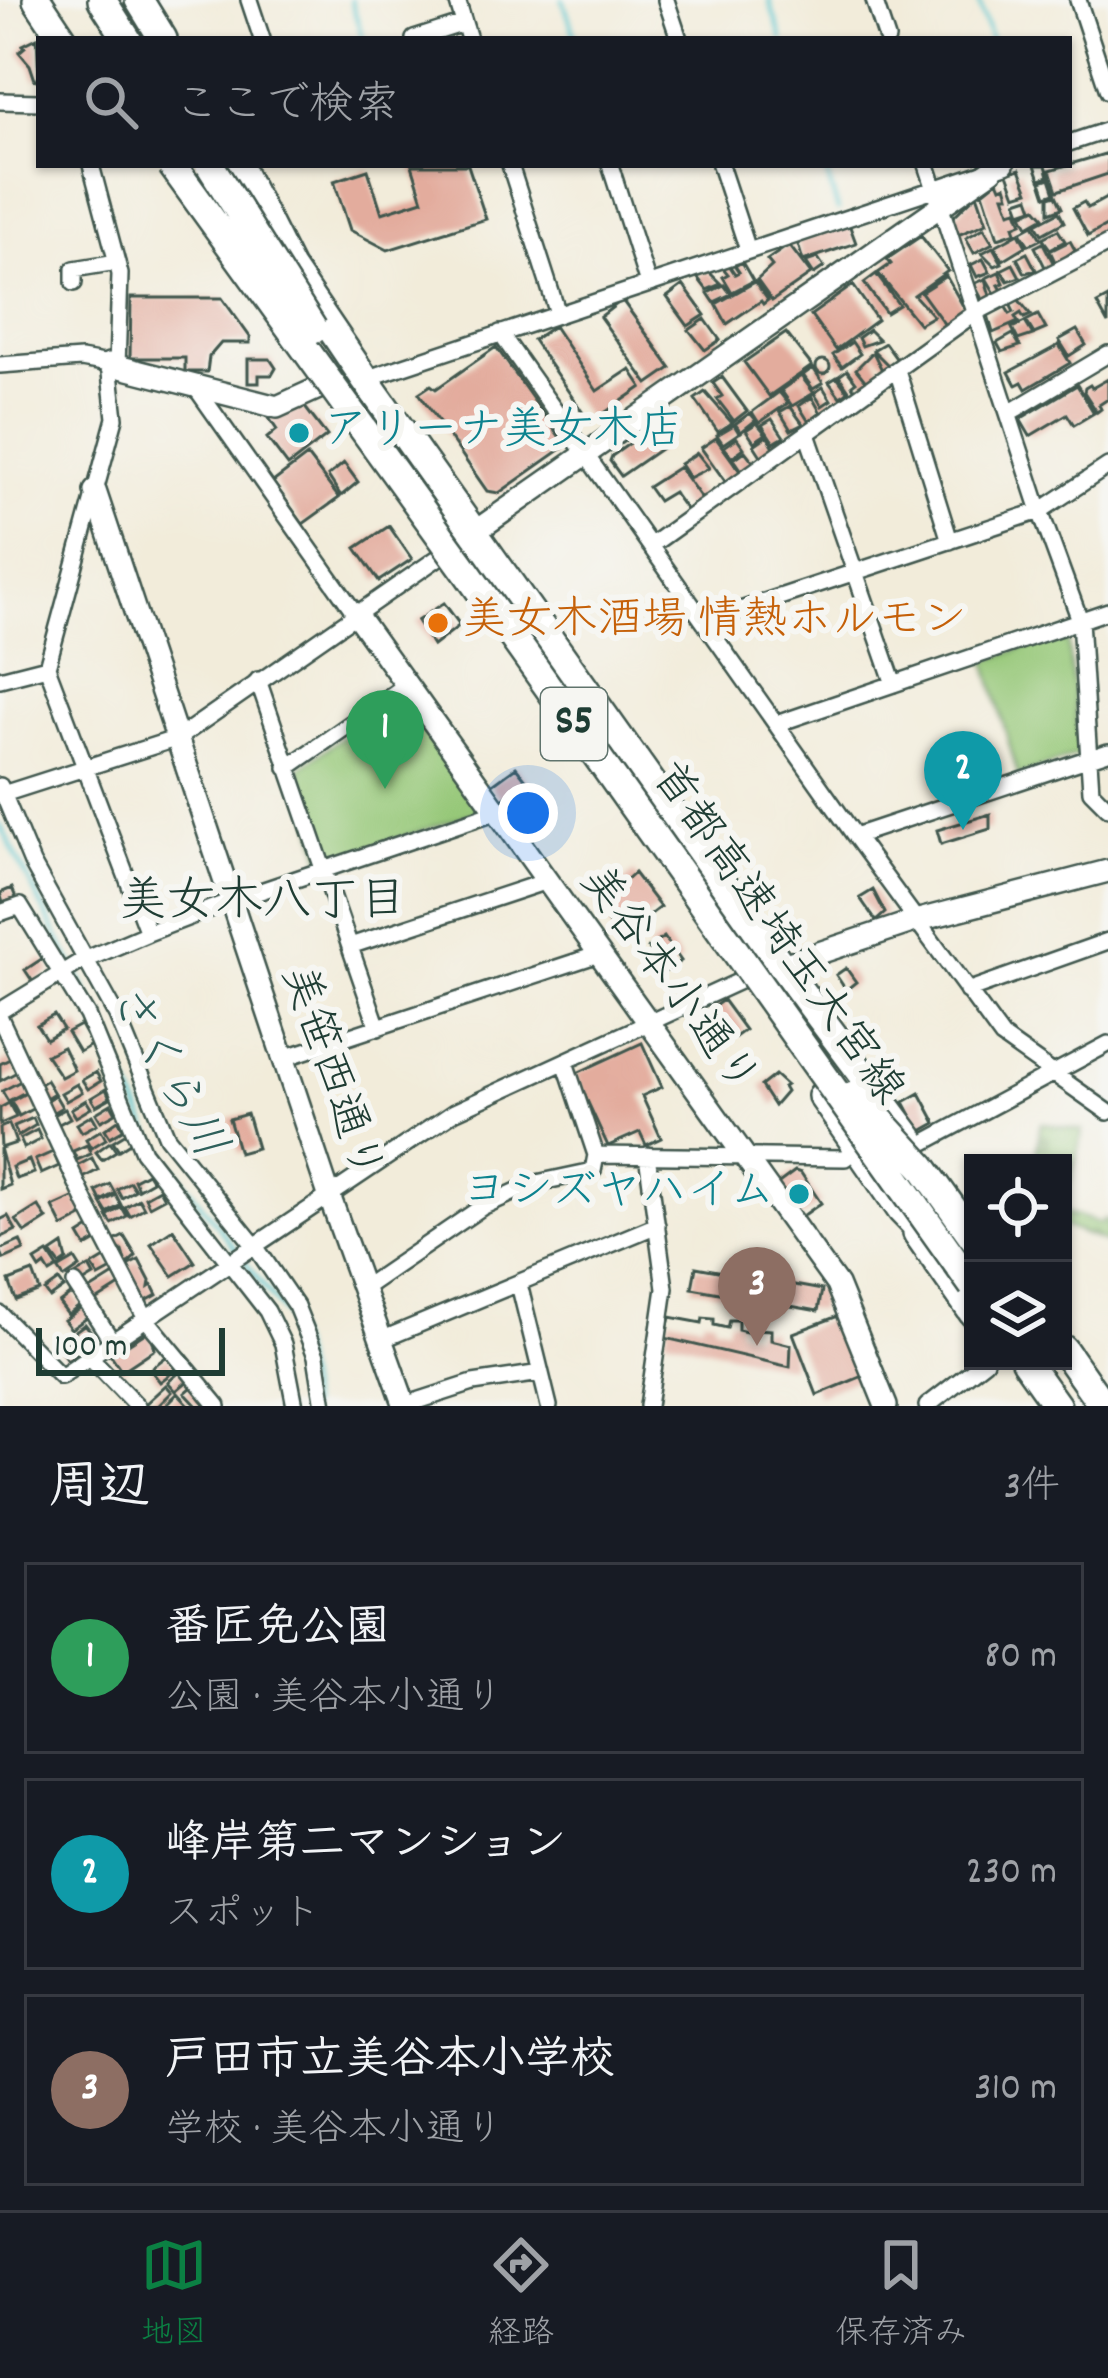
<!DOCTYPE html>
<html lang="ja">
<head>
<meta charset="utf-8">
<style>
	:root { --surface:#171b24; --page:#242831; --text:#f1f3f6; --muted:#9ea1a6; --line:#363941; --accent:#0b8043 }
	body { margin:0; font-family:Dekko,"Klee One",sans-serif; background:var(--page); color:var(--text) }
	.controls { position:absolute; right:36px; bottom:36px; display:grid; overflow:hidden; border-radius:0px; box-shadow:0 3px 9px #0004 }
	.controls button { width:108px; height:108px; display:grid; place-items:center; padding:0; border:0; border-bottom:3px solid var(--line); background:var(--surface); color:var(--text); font:60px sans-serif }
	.scale { position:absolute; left:36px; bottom:30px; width:189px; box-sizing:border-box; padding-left:12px; border:6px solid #1f3d34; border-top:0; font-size:33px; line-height:42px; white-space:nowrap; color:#1f3d34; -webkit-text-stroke:9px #f6f6f2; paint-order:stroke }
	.you { position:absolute; left:528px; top:813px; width:42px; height:42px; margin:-30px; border:9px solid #fff; border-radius:50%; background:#1a73e8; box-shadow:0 0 0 18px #1a73e833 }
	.badge { display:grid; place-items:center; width:78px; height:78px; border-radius:50%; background:var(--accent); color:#fff; font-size:39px; font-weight:700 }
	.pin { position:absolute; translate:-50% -99px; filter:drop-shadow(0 3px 6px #0008) }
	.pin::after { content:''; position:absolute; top:63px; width:42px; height:36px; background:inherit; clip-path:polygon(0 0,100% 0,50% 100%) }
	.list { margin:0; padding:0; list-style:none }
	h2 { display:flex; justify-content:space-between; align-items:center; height:156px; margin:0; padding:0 48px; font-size:51px }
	h2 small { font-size:39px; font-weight:400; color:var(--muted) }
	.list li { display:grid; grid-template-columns:78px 1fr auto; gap:36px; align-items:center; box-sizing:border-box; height:192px; margin:0 24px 24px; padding:0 24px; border:3px solid var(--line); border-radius:0px }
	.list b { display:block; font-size:45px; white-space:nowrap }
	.list p { margin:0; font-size:39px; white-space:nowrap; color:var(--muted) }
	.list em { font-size:39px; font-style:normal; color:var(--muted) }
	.icon { flex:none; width:66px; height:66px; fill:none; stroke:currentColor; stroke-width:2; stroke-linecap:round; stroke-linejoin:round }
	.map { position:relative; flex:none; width:1108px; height:1406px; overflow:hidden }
	.search { position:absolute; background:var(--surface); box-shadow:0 3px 9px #0004; left:36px; right:36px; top:36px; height:132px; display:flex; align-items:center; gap:30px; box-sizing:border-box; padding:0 42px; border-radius:0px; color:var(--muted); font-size:45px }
	.sheet { height:804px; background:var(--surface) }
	nav { display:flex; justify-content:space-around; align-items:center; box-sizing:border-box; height:168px; border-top:3px solid var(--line); background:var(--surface); font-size:33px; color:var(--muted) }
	nav a { display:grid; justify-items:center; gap:6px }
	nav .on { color:var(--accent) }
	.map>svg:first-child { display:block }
	.cemetery { fill:url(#cemetery-stones); stroke:#5a8256; stroke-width:3 }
	.park { fill:#95c777; stroke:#5a8256; stroke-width:3 }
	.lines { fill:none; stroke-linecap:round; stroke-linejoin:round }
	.stream { stroke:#5bc8d0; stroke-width:4.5 }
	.building { fill:#e3ac9d }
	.street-casing { stroke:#3f574d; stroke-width:20 }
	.secondary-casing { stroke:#3f574d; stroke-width:26 }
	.highway-casing { stroke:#3f574d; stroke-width:32 }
	.street { stroke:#fff; stroke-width:15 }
	.secondary { stroke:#fff; stroke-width:21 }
	.highway { stroke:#fff; stroke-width:27 }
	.highway-bridge-casing { stroke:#3f574d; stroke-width:32; stroke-linecap:butt }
	.highway-bridge { stroke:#fff; stroke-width:27 }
	.culture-dot { fill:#0f9aa8; stroke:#f6f6f2; stroke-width:4.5 }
	.food-dot { fill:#e8710a; stroke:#f6f6f2; stroke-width:4.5 }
	.labels { text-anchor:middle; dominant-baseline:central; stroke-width:12; stroke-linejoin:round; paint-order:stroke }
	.shield { fill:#f6f6f2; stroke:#60746d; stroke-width:3 }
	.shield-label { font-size:42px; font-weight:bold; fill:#1f3d34 }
	.culture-label { font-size:45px; fill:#0d838f; stroke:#f6f6f2; text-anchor:start }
	.food-label { font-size:45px; fill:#c56008; stroke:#f6f6f2; text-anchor:start }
	.street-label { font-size:45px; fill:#1f3d34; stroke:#f6f6f2 }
	.neighbourhood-label { font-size:48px; fill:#1f3d34; stroke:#f6f6f2 }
	.water-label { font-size:48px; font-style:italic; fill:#2e605b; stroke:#f6f6f2 }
</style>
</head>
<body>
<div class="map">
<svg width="1108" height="1406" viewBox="0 0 1108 1406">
	<defs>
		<pattern id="cemetery-stones" width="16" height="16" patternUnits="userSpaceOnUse" patternTransform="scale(3)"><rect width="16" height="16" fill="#95c777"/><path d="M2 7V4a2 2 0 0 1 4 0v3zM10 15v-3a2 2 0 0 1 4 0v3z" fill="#79a362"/></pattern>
	</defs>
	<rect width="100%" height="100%" fill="#f6f6f2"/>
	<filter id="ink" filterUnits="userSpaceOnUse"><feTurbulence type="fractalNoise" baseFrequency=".00833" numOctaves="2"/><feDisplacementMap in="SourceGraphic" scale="24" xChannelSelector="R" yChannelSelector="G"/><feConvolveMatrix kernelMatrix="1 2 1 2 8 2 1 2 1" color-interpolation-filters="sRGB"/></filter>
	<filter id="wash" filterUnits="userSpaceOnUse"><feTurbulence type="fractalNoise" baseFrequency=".004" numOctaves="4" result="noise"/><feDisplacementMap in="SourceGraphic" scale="48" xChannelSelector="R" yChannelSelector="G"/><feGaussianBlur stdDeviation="2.7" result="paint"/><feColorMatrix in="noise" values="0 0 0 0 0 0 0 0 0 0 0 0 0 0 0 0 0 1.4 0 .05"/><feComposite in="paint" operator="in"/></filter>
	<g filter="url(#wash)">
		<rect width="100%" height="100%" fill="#f2ecda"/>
		<path class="cemetery" d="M1041,1123L1083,1131L1064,1211L1101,1224L1104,1219L1108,1220V1243L1063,1226V1163H1034Z"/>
		<path class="park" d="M1064,633L1067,636L1080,754L1018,776L986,661Z
			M402,694L481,811L323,864L299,768Z"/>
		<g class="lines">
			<path class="stream" d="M351,0L363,39
				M563,0L576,39
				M769,0L782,39
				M978,0L991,39
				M824,165L838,210
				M0,825L88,995L153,1140L289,1320L301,1355L309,1406"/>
		</g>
		<g id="blocks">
			<path class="building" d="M37,38L39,79L35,80L30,65L19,52L25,47L23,45Z
				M1108,153V174L1057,191L1050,170Z
				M412,165H468L486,219L388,250L350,230L334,181L368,170L382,213L423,200Z
				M1035,165H1046L1049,176L1040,179Z
				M1020,169L1029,191L1016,195L1008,173Z
				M1050,178L1055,193L1046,196L1041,181Z
				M998,180L1001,187L1006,185L1009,195H1004L1010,212L1017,210L1022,223L1014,226L1016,232L998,238L983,192Z
				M977,194L987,223L958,235L952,218Z
				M1056,195L1062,208L1049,213V197Z
				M1029,197L1033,208L1021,212L1017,201Z
				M1108,197V225L1088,236L1073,208L1084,202L1088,208Z
				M1036,208L1044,217L1028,226L1022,215Z
				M1059,212L1064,222L1042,234L1036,224Z
				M849,224L856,243L803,261L797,241Z
				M1033,225L1041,239L1029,245L1020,232Z
				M984,228L993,243L974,253L966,238Z
				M1058,230L1065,241L1050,249L1042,238Z
				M1019,233L1026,246L1003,260L995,246Z
				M921,236L948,271L914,295L933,316L919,324L878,273L891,264L887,259Z
				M1070,241L1075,250L1056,264L1050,251Z
				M1043,243L1054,264L1045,267L1035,247Z
				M789,245L811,274L772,301L757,280L772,266L767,260Z
				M993,247L1002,263L995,266L982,253Z
				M1027,253L1036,270L1025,273L1017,258Z
				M818,258L824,267L814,274L806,262Z
				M983,259L990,272L977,277L971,265Z
				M742,262L753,281L732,292L723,277L728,274L723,268L729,265L735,274L739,272L735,266Z
				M1013,264L1020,277L1008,281L1001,270Z
				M708,271L721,284L707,290L697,277Z
				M999,272L1004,283L999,285L1003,292L996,295L986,278Z
				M876,274L899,305L886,313L864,283Z
				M946,276L967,313L947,328L921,292Z
				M985,279L991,299L984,303L974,284Z
				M755,282L768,300L763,304L761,301L727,324L716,304Z
				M683,285L705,315L688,326L667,297Z
				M724,285L731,294L714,302L708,293Z
				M853,285L877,320L836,350L811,315Z
				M131,298H222L250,337V343H221L209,357L207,372H185V358H130Z
				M1108,298V324L1097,304Z
				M1018,299L1031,315L1024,318L1021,313L1015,317L1018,322L993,333L988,315L1005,306L1010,314L1014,312L1010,304Z
				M622,300L671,368L648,384L600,317Z
				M1038,315L1046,329L1034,334L1026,321Z
				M705,319L720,340L705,350L689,330Z
				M1025,322L1033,335L1018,340L1012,328Z
				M554,326L597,391L630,369L642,387L590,423L533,340Z
				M869,330L879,340L862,346L858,338Z
				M1077,330L1086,345L1069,356L1059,340Z
				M786,333L812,366L769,396L744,362Z
				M1013,334L1020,346L1002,352L997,343Z
				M852,342L860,354L842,367L833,355Z
				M885,343L898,361L890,367L873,350Z
				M1059,345L1070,363L1026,389L1022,382L1016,385L1009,372Z
				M496,347L566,446L499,493L487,491L419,393L431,385L436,389Z
				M873,352L884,374L867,383L856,369Z
				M248,359H270L276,368L272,375H259V383H248Z
				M816 367a7 7 0 1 1 14 0a7 7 0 1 1-14 0Z
				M813,368L823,383L813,389L803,375Z
				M847,370L856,382L852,385L857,393L853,396L839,376Z
				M801,376L814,393L792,406L781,390Z
				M722,377L747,411L734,421L717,399L722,396L713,383Z
				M837,377L848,392L840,397L829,382Z
				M1108,379V399L1099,405L1101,409L1097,412L1084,392L1085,388L1090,385L1092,388Z
				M1077,385L1094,413L1074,425L1067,414L1030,436L1020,419Z
				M823,387L831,400L822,406L814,393Z
				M705,392L732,423L718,432L695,399Z
				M779,392L788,403L759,423L752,412Z
				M812,397L821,413L809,422L799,406Z
				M304,406L327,436L288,466L267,438L277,430L265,412Z
				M790,406L803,424L791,430L780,412Z
				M750,413L756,420L741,432L735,424Z
				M772,419L784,437L774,443L762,425Z
				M757,423L766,434L754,442L746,430Z
				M734,425L739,433L723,444L717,435Z
				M654,426L663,447L621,476L610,461L612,456Z
				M767,436L776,450L763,459L754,445Z
				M716,438L742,474L727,484L701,448Z
				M737,438L744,448L732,457L724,447Z
				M745,451L755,464L743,472L734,459Z
				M697,453L709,468L689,478L680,464Z
				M307,456L339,498L303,524L273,482Z
				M344,463L358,482L341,496L328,476Z
				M679,467L702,499L686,510L673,492L658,501L648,487Z
				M389,526L412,559L379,581L356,548Z
				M444,603L460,625L433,646L417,621Z
				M516,767L527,781L501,800L490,786Z
				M529,785L539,799L513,817L503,804Z
				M990,814V829L941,844L937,830Z
				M634,873L660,907L620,938L596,907Z
				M12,888L16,898L3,903L0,893Z
				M873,890L885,913L876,921L860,898Z
				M664,937L681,961L665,972L648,948Z
				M43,958L51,971L33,982L25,970Z
				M846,968L856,982L846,990L836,975Z
				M723,1000L745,1030L734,1038L712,1008Z
				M54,1015L63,1029L46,1039L37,1025Z
				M80,1025L91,1045L79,1052L67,1032Z
				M642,1043L662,1087L642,1096L661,1138L646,1145L640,1132L608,1146L575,1074Z
				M63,1047L74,1070L61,1077L46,1055Z
				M10,1059L17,1072L0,1081V1064Z
				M96,1072L101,1081L88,1089L82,1080Z
				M775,1075L786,1085L783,1087L786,1092L774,1106L761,1086Z
				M46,1080L54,1093L46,1098L38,1085Z
				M21,1081L27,1091L8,1101L2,1091Z
				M77,1084L82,1092L66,1101L61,1093Z
				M106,1089L110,1098L96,1106L91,1098Z
				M28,1092L36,1107L19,1116L11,1101Z
				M920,1093L936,1123L920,1132L904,1102Z
				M55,1095L62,1107L52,1113L45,1101Z
				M86,1100L91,1108L76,1117L71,1109Z
				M9,1103L16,1117L0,1124V1108Z
				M111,1104L116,1113L101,1121L96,1113Z
				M65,1109L70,1118L57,1125L52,1116Z
				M247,1114L257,1148L239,1153L229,1119Z
				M92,1115L97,1124L82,1132L77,1124Z
				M33,1118L36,1125L18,1136L14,1126Z
				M118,1120L124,1129L110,1137L105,1129Z
				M9,1124L16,1143L1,1148L0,1128Z
				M37,1130L41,1139L24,1148L20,1139Z
				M101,1130L106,1139L91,1148L86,1139Z
				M128,1132L133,1141L119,1150L113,1141Z
				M110,1142L116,1151L102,1160L96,1152Z
				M87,1145L91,1154L77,1160L73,1151Z
				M0,1148L10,1185L0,1189Z
				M53,1152L59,1166L41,1174L35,1160Z
				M92,1158L98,1170L83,1178L77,1166Z
				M29,1160L34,1173L16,1179L12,1167Z
				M795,1171L801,1173L821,1203L800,1218L776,1185Z
				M147,1173L152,1181L138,1189L134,1180Z
				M130,1182L135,1190L122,1198L117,1189Z
				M110,1184L115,1193L101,1201L96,1191Z
				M159,1189L164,1198L149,1206L145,1197Z
				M116,1195L121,1205L107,1213L101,1203Z
				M75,1197L84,1216L63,1227L53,1207Z
				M139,1199L144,1208L130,1216L125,1207Z
				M38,1206L47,1219L25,1233L16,1220Z
				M122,1207L127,1216L112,1224L107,1216Z
				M8,1216L16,1230L0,1238V1220Z
				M90,1228L98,1240L86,1247L79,1235Z
				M173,1229L195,1262L173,1276L151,1244Z
				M124,1236L136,1256L126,1265L122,1251L112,1242Z
				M20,1241L24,1250L4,1259L0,1250Z
				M63,1245L67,1260L60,1265L51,1253Z
				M48,1253L58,1268L50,1273L45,1265L40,1269L35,1261Z
				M105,1258L112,1270L99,1277L92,1266Z
				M75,1259L80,1267L64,1278L58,1269Z
				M139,1260L150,1281L149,1287L152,1285L157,1295L146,1301L127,1266Z
				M89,1267L94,1276L81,1284L75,1275Z
				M696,1267L822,1290L818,1311L692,1288Z
				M33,1272L40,1291L16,1300L9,1281Z
				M114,1275L120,1286L93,1303L87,1292Z
				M59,1281L64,1288L50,1298L45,1291Z
				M72,1293L81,1305L68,1315L59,1303Z
				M83,1307L90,1316L71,1329L64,1320Z
				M838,1316L863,1376L817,1395L793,1333Z
				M670,1317L702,1323L703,1318L714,1319V1325L727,1328L729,1320H738V1330L755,1334V1329L771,1330V1340L791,1345L790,1367L665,1338Z
				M85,1324L92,1333L81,1341L74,1332Z
				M150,1330L155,1349L122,1371L111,1355Z
				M68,1342L76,1354L67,1360L59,1348Z
				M167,1356L177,1369L160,1382L150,1369Z
				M182,1370L190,1379L176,1391L168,1382Z
				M166,1385L172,1392L158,1406H143Z
				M193,1386L208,1402L203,1406H197L185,1393Z
				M178,1393L190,1406H165Z"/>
		</g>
	</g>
	<g filter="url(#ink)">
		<use href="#blocks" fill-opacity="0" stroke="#3f574d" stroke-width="3"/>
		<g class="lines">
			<g class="street-casing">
				<path id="street" d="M249,0L262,39
					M457,0L469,39
					M666,0L679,39
					M874,0L887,39
					M1078,0L1108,91
					M414,39L464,23
					M0,101L39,102
					M1069,143L1108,130
					M91,165L120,274L117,366
					M510,165L558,314
					M610,165L648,284
					M720,165L748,250
					M927,165L1040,511L1080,620L1091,791L1108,808
					M74,283V269L117,262
					M500,333L855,836L1002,1037L1108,1112
					M0,365L81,359L109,364L115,418L47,667L148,933
					M897,370L950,541
					M365,379L1006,165
					M194,385L355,613
					M1009,413L1108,354
					M807,434L894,684
					M650,546L975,313L1108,244
					M704,622L1040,511L1108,466
					M0,679L47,667
					M258,680L378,1028
					M776,724L1108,611
					M287,768L406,685
					M0,786L32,863L117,1016L167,1137L255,1246L296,1306L316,1356L324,1406
					M0,795L178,738L442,555
					M855,836L1108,752
					M0,913L20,906L87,1015L143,1152L267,1311L283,1344L295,1406
					M350,946L547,881
					M967,991L1108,941
					M0,1011L80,962L148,933L231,901L495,812
					M0,1018L87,1205L146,1319L218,1406
					M284,1058L599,954
					M916,1147L1108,1044
					M596,1155L845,1158L858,1148
					M647,1155L665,1288L648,1406
					M75,1284L112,1341
					M519,1284L549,1406
					M362,1289L482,1207L532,1184L593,1171L596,1155L565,1062
					M0,1314L61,1376L454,1112L742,980
					M381,1340L657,1225
					M89,1356L137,1406
					M405,1405L473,1383L541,1373
					M927,1406L985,1361"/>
			</g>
			<g class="secondary-casing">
				<path id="secondary" d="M109,364L277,407L321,387
					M95,491L329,1195L405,1406
					M473,533L992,170
					M355,613L837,1285L886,1406
					M771,969L915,921L1108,871"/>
			</g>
			<g class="highway-casing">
				<path id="highway" d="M37,0L63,39
					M102,0L127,39
					M139,0L163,39
					M238,165L290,268L365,379L781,965L910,1138
					M822,1096L901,1210L932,1242
					M917,1233L973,1313
					M1063,1349L1103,1406
					M1025,1361L1057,1406"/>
			</g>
			<use href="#street" class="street"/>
			<use href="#secondary" class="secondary"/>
			<use href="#highway" class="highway"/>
			<g class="highway-bridge-casing">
				<path id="highway-bridge" d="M172,165L463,567L973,1286
					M210,165L313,329
					M856,1094L923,1167L973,1237"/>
			</g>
			<use href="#highway-bridge" class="highway-bridge"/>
		</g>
	</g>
	<g class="culture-dot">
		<circle cx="299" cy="433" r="12"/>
		<circle cx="799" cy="1194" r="12"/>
	</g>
	<circle class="food-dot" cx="438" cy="623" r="12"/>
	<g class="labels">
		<rect class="shield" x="541" y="688" width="66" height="72" rx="9"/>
		<g class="shield-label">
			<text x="574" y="724">S5</text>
		</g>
		<g class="culture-label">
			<text x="323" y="433">アリーナ美女木店</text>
			<text x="775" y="1194" text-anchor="end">ヨシズヤハイム</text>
		</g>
		<g class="food-label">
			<text x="462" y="623">美女木酒場 情熱ホルモン</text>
		</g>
		<g class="street-label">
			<text transform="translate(775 935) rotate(55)">首都高速埼玉大宮線</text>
			<text transform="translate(667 982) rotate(54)">美谷本小通り</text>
			<text transform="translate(329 1074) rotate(71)">美笹西通り</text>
		</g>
		<g class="neighbourhood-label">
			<text x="263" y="904">美女木八丁目</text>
		</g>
		<g class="water-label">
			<text transform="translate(164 1072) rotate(61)">さくら川</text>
		</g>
	</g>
</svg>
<div class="controls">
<button><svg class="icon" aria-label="locate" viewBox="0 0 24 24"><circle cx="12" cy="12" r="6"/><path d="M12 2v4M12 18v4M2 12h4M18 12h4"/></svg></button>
<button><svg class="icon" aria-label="layers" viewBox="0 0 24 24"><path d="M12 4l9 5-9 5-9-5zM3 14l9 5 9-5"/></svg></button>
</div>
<div class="scale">100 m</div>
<div class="you"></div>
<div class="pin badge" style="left:385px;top:789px;background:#2e9e5b">1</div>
<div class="pin badge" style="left:963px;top:830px;background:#0f9aa8">2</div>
<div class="pin badge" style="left:757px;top:1346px;background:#8d6e63">3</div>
<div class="search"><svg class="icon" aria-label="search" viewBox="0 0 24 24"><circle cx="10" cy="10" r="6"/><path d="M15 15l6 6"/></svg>ここで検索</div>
</div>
<section class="sheet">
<h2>周辺<small>3件</small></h2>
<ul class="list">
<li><span class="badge" style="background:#2e9e5b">1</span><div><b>番匠免公園</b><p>公園 · 美谷本小通り</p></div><em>80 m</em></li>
<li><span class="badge" style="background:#0f9aa8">2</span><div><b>峰岸第二マンション</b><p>スポット</p></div><em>230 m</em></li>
<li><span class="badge" style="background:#8d6e63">3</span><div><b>戸田市立美谷本小学校</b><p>学校 · 美谷本小通り</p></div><em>310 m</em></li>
</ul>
</section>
<nav>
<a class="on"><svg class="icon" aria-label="map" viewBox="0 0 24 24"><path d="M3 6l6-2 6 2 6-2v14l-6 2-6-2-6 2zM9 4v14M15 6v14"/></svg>地図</a>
<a><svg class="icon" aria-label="directions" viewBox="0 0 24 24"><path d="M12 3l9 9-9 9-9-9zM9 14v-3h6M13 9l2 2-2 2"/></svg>経路</a>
<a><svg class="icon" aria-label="saved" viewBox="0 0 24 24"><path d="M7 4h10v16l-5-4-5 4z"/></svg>保存済み</a>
</nav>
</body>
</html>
